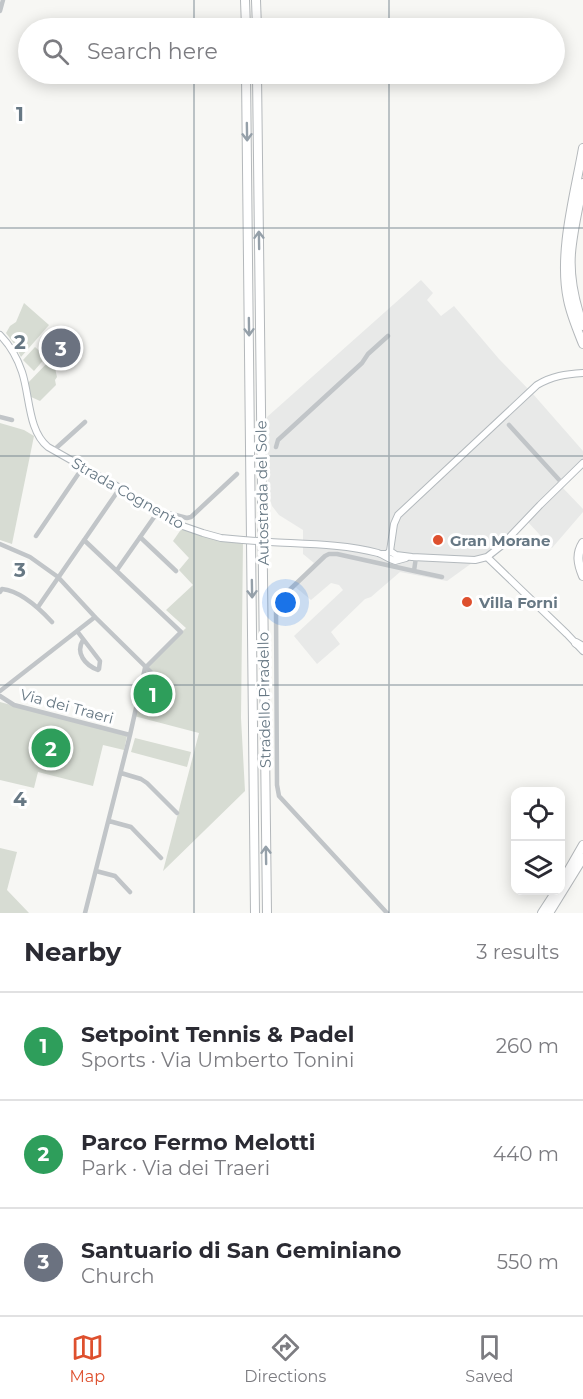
<!DOCTYPE html>
<html lang="en">
<head>
<meta charset="utf-8">
<style>
	:root { --surface:#fff; --page:#f7f7f7; --text:#2b2b33; --muted:#7c7c81; --line:#e1e1e2; --accent:#de502e }
	body { margin:0; font-family:Montserrat,sans-serif; background:var(--page); color:var(--text) }
	.controls { position:absolute; right:18px; bottom:18px; display:grid; overflow:hidden; border-radius:12px; box-shadow:0 3px 15px #0003 }
	.controls button { width:54px; height:54px; display:grid; place-items:center; padding:0; border:0; border-bottom:2px solid var(--line); background:var(--surface); color:var(--text); font:30px sans-serif }
	.you { position:absolute; left:286px; top:603px; width:21px; height:21px; margin:-15px; border:4px solid #fff; border-radius:50%; background:#1a73e8; box-shadow:0 0 0 9px #1a73e833 }
	.badge { display:grid; place-items:center; width:39px; height:39px; border-radius:50%; background:var(--accent); color:#fff; font-size:20px; font-weight:700 }
	.pin { position:absolute; translate:-50% -50%; border:3px solid #fff; box-shadow:0 2px 6px #0006 }
	.list { margin:0; padding:0; list-style:none }
	h2 { display:flex; justify-content:space-between; align-items:center; height:78px; margin:0; padding:0 24px; font-size:26px }
	h2 small { font-size:20px; font-weight:400; color:var(--muted) }
	.list li { display:grid; grid-template-columns:39px 1fr auto; gap:18px; align-items:center; box-sizing:border-box; height:108px; padding:0 24px; border-top:2px solid var(--line) }
	.list b { display:block; font-size:22px; white-space:nowrap }
	.list p { margin:0; font-size:20px; white-space:nowrap; color:var(--muted) }
	.list em { font-size:20px; font-style:normal; color:var(--muted) }
	.icon { flex:none; width:33px; height:33px; fill:none; stroke:currentColor; stroke-width:2; stroke-linecap:round; stroke-linejoin:round }
	.map { position:relative; flex:none; width:583px; height:913px; overflow:hidden }
	.search { position:absolute; background:var(--surface); box-shadow:0 3px 15px #0003; left:18px; right:18px; top:18px; height:66px; display:flex; align-items:center; gap:15px; box-sizing:border-box; padding:0 21px; border-radius:33px; color:var(--muted); font-size:22px }
	.sheet { height:402px; background:var(--surface) }
	nav { display:flex; justify-content:space-around; align-items:center; box-sizing:border-box; height:84px; border-top:2px solid var(--line); background:var(--surface); font-size:16px; color:var(--muted) }
	nav a { display:grid; justify-items:center; gap:3px }
	nav .on { color:var(--accent) }
	.map>svg:first-child { display:block }
	.built { fill:#e8e9e8 }
	.green { fill:#d7dcd3 }
	.lines { fill:none; stroke-linecap:round; stroke-linejoin:round }
	.secondary-casing { stroke:#b3b9bd; stroke-width:8 }
	.highway-casing { stroke:#b4b8bb; stroke-width:10 }
	.street { stroke:#c1c5c8; stroke-width:4.5 }
	.secondary { stroke:#fff; stroke-width:6 }
	.highway { stroke:#fff; stroke-width:8 }
	.secondary-bridge-casing { stroke:#b3b9bd; stroke-width:8; stroke-linecap:butt }
	.secondary-bridge { stroke:#fff; stroke-width:6 }
	.oneway { stroke:#95a0a9 }
	.grid { fill:none; stroke:#677884; stroke-width:1.5; stroke-opacity:0.55 }
	.poi-dot { fill:#de502e; stroke:#fff; stroke-width:2 }
	.labels { text-anchor:middle; dominant-baseline:central; stroke-width:6; stroke-linejoin:round; paint-order:stroke }
	.street-label { font-size:15px; fill:#677884; stroke:#fff }
	.poi-label { font-size:15px; font-weight:bold; fill:#677884; stroke:#fff; text-anchor:start }
	.grid-label { font-size:20px; text-anchor:middle; font-weight:bold; fill:#677884; stroke:#fff; stroke-width:6; stroke-linejoin:round; paint-order:stroke }
</style>
</head>
<body>
<div class="map">
<svg width="583" height="913" viewBox="0 0 583 913">
	<rect width="100%" height="100%" fill="#f7f7f4"/>
	<path class="built" d="M421,280L433,293L427,300L441,316L454,306L499,359L533,394L583,451V467L562,487L583,509V512L552,548L527,521L493,558L472,563L447,581L400,572L371,597L365,599L331,632L340,644L317,664L294,636L343,590L339,585L331,583L311,600L293,585L314,563L303,554V530L279,515L272,506L268,493L267,417Z"/>
	<path class="green" d="M24,303L49,325L21,357L15,345L6,333L10,326L16,322Z
		M35,347L46,357L34,371L23,360Z
		M50,360L54,364L57,377L55,380L56,385L40,401L29,396L26,385Z
		M0,423L24,430L34,436L12,544L0,540Z
		M182,528C202,536 222,538 243,541L241,718L245,791L163,871L199,733L134,716L145,667L186,628L166,610L193,585L179,570L189,558L173,541Z
		M0,702L127,736L124,750L103,745L93,786L38,772L34,788L0,780Z
		M135,738L191,752L187,767L131,752Z
		M0,848L17,852L7,890L29,913H0Z"/>
	<g class="lines">
		<g class="secondary-casing">
			<path id="secondary" d="M0,335C11,346 17,357 22,372C30,396 28,431 48,447L120,488L157,513L177,524L203,533L221,538L243,540
				M270,542C305,544 344,544 378,553C384,555 389,559 395,561L406,558
				M390,551L396,555L412,557L475,560L487,557L501,546L540,505L583,463
				M382,554H387L390,551L394,524L398,515L537,385C552,376 566,374 583,373
				M487,557L567,634L583,651"/>
		</g>
		<g class="highway-casing">
			<path id="highway" d="M245,0L246,28
				M256,0L257,28
				M246,74L255,913
				M257,74L267,913
				M583,148C575,194 558,253 568,300C571,315 577,329 583,344
				M583,183C579,206 573,229 571,253C569,278 575,303 583,326
				M583,543C576,554 578,564 583,576
				M576,643L583,647
				M560,885L583,845
				M542,913L557,890
				M549,913L583,858"/>
		</g>
		<path class="street" d="M0,11L3,0
			M0,417L12,420
			M509,425L562,483
			M276,447L278,440L362,363L368,354L388,336
			M54,450L85,422
			M164,517L165,514L168,513L187,518L191,517L237,474
			M36,536L83,467
			M140,537L176,571
			M84,540L181,632L145,668
			M0,544L30,557L58,577L95,617L158,679
			M416,557L414,571L442,577
			M117,570L157,513
			M0,592L2,589C21,591 40,609 52,622
			M38,607L120,488
			M77,631L100,661L99,669L98,670C85,665 75,653 83,640
			M0,691L95,617
			M0,696L14,705L130,735
			M121,773L141,779L147,783L177,813
			M109,821L131,827L161,858
			M96,871L115,876L130,892
			M85,913L130,735L145,668
			M387,913L279,796L277,785L276,607L280,599L325,556L329,554H337L414,571"/>
		<use href="#secondary" class="secondary"/>
		<use href="#highway" class="highway"/>
		<g class="secondary-bridge-casing">
			<path id="secondary-bridge" d="M243,540L270,542"/>
		</g>
		<use href="#secondary-bridge" class="secondary-bridge"/>
	</g>
	<defs><path id="oneway-shaft" d="M-6 0H5M1.5-3L5.5 0L1.5 3" fill="none" stroke-width="1.6" stroke-linecap="round" stroke-linejoin="round" transform="scale(1.5)"/></defs>
	<g class="oneway">
		<use href="#oneway-shaft" transform="translate(247 132) rotate(89)"/>
		<use href="#oneway-shaft" transform="translate(259 240) rotate(-91)"/>
		<use href="#oneway-shaft" transform="translate(249 327) rotate(89)"/>
		<use href="#oneway-shaft" transform="translate(252 589) rotate(89)"/>
		<use href="#oneway-shaft" transform="translate(266 855) rotate(-91)"/>
	</g>
	<path class="grid" d="M194,0V28M389,0V28M194,74V913M389,74V913M0,228H583M0,456H583M0,685H583"/>
	<g class="poi-dot">
		<circle cx="438" cy="540" r="6"/>
		<circle cx="467" cy="602" r="6"/>
	</g>
	<g class="labels">
		<g class="street-label">
			<text transform="translate(128 493) rotate(30)">Strada Cognento</text>
			<text transform="translate(262 493) rotate(-91)">Autostrada del Sole</text>
			<text transform="translate(264 700) rotate(-91)">Stradello Piradello</text>
			<text transform="translate(67 706) rotate(15)">Via dei Traeri</text>
		</g>
		<g class="poi-label">
			<text x="450" y="540">Gran Morane</text>
			<text x="479" y="602">Villa Forni</text>
		</g>
	</g>
	<g class="grid-label">
		<text x="20" y="121">1</text>
		<text x="20" y="349">2</text>
		<text x="20" y="577">3</text>
		<text x="20" y="806">4</text>
	</g>
</svg>
<div class="controls">
<button><svg class="icon" aria-label="locate" viewBox="0 0 24 24"><circle cx="12" cy="12" r="6"/><path d="M12 2v4M12 18v4M2 12h4M18 12h4"/></svg></button>
<button><svg class="icon" aria-label="layers" viewBox="0 0 24 24"><path d="M12 4l9 5-9 5-9-5zM3 14l9 5 9-5"/></svg></button>
</div>
<div class="you"></div>
<div class="pin badge" style="left:153px;top:694px;background:#2e9e5b">1</div>
<div class="pin badge" style="left:51px;top:748px;background:#2e9e5b">2</div>
<div class="pin badge" style="left:61px;top:348px;background:#6b7280">3</div>
<div class="search"><svg class="icon" aria-label="search" viewBox="0 0 24 24"><circle cx="10" cy="10" r="6"/><path d="M15 15l6 6"/></svg>Search here</div>
</div>
<section class="sheet">
<h2>Nearby<small>3 results</small></h2>
<ul class="list">
<li><span class="badge" style="background:#2e9e5b">1</span><div><b>Setpoint Tennis &amp; Padel</b><p>Sports · Via Umberto Tonini</p></div><em>260 m</em></li>
<li><span class="badge" style="background:#2e9e5b">2</span><div><b>Parco Fermo Melotti</b><p>Park · Via dei Traeri</p></div><em>440 m</em></li>
<li><span class="badge" style="background:#6b7280">3</span><div><b>Santuario di San Geminiano</b><p>Church</p></div><em>550 m</em></li>
</ul>
</section>
<nav>
<a class="on"><svg class="icon" aria-label="map" viewBox="0 0 24 24"><path d="M3 6l6-2 6 2 6-2v14l-6 2-6-2-6 2zM9 4v14M15 6v14"/></svg>Map</a>
<a><svg class="icon" aria-label="directions" viewBox="0 0 24 24"><path d="M12 3l9 9-9 9-9-9zM9 14v-3h6M13 9l2 2-2 2"/></svg>Directions</a>
<a><svg class="icon" aria-label="saved" viewBox="0 0 24 24"><path d="M7 4h10v16l-5-4-5 4z"/></svg>Saved</a>
</nav>
</body>
</html>
